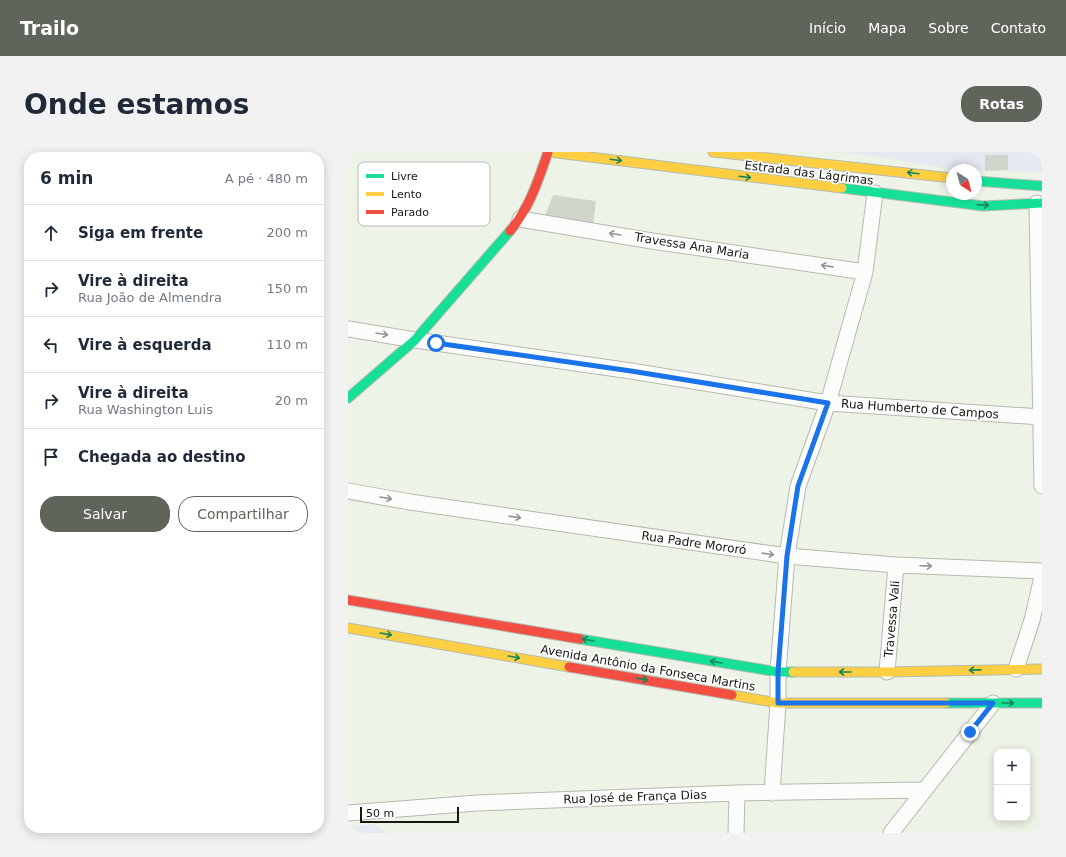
<!DOCTYPE html>
<html lang="pt">
<head>
<meta charset="utf-8">
<style>
	:root { --surface:#fff; --page:#f2f2f3; --text:#1f2937; --muted:#747a83; --line:#e0e1e3; --accent:#60655b }
	body { margin:0; font-family:"DejaVu Sans",sans-serif; background:var(--page); color:var(--text) }
	.controls { position:absolute; right:12px; bottom:12px; display:grid; overflow:hidden; border-radius:8px; box-shadow:0 2px 10px #0003 }
	.controls button { width:36px; height:36px; display:grid; place-items:center; padding:0; border:0; border-bottom:1px solid var(--line); background:var(--surface); color:var(--text); font:20px sans-serif }
	.compass { position:absolute; left:598px; top:12px; width:36px; height:36px; border-radius:50%; background:var(--surface); box-shadow:0 2px 10px #0003; rotate:144deg }
	.scale { position:absolute; left:12px; bottom:10px; width:99px; box-sizing:border-box; padding-left:4px; border:2px solid #141810; border-top:0; font-size:11px; line-height:14px; white-space:nowrap; color:#141810; -webkit-text-stroke:3px #fff; paint-order:stroke }
	.stop { position:absolute; width:12px; height:12px; margin:-9px; border:3px solid #1a73e8; border-radius:50%; background:#fff }
	.stop.end { background:#1a73e8; border-color:#fff; box-shadow:0 1px 4px #0008 }
	.list { margin:0; padding:0; list-style:none }
	h2 { display:flex; justify-content:space-between; align-items:center; height:52px; margin:0; padding:0 16px; font-size:17px }
	h2 small { font-size:13px; font-weight:400; color:var(--muted) }
	.list li { display:grid; grid-template-columns:26px 1fr auto; gap:12px; align-items:center; box-sizing:border-box; height:56px; padding:0 16px; border-top:1px solid var(--line) }
	.list b { display:block; font-size:15px; white-space:nowrap }
	.list p { margin:0; font-size:13px; white-space:nowrap; color:var(--muted) }
	.list em { font-size:13px; font-style:normal; color:var(--muted) }
	.actions { display:flex; gap:8px; padding:12px 16px }
	.actions a { flex:1; padding:9px 0; border:1px solid var(--accent); border-radius:16px; text-align:center; font-size:14px; color:var(--accent) }
	.actions .main { background:var(--accent); color:#fff }
	.icon { flex:none; width:22px; height:22px; fill:none; stroke:currentColor; stroke-width:2; stroke-linecap:round; stroke-linejoin:round }
	.map { position:relative; flex:none; width:694px; height:681px; overflow:hidden; border-radius:16px }
	header { display:flex; align-items:center; gap:24px; box-sizing:border-box; height:56px; padding:0 20px; background:var(--accent); color:#fff }
	header strong { font-size:19px }
	nav { display:flex; gap:22px; margin-inline-start:auto; font-size:14px }
	.intro { display:flex; align-items:center; justify-content:space-between; box-sizing:border-box; height:96px; padding:0 24px }
	h1 { margin:0; font-size:28px }
	.button { padding:10px 18px; border-radius:16px; background:var(--accent); color:#fff; font-size:14px; font-weight:700 }
	main { display:flex; gap:24px; padding:0 24px }
	aside { flex:1; background:var(--surface); border-radius:16px; box-shadow:0 2px 10px #0003 }
	.map>svg:first-child { display:block }
	.green { fill:#e6e9f2 }
	.building { fill:#d1d6cc }
	.lines { fill:none; stroke-linecap:round; stroke-linejoin:round }
	.street-casing { stroke:#b5bab0; stroke-width:17 }
	.fast-casing { stroke:#b5bab0; stroke-width:11 }
	.slow-casing { stroke:#b5bab0; stroke-width:11 }
	.jam-casing { stroke:#b5bab0; stroke-width:11 }
	.street { stroke:#fcfdfb; stroke-width:15 }
	.fast { stroke:#16e098; stroke-width:9 }
	.slow { stroke:#ffcf43; stroke-width:9 }
	.jam { stroke:#f24e42; stroke-width:9 }
	.oneway { stroke:#15865b }
	.oneway2 { stroke:#949691 }
	.route { stroke:#1a73e8; stroke-width:5 }
	.labels { text-anchor:middle; dominant-baseline:central; stroke-width:3.5; stroke-linejoin:round; paint-order:stroke }
	.street-label { font-size:12px; fill:#141810; stroke:#fff }
	.key { fill:#fff; stroke:#b8bab7; stroke-width:1 }
	.key-label { font-size:11px; fill:#141810 }
</style>
</head>
<body>
<header>
<strong>Trailo</strong>
<nav><a>Início</a><a>Mapa</a><a>Sobre</a><a>Contato</a></nav>
</header>
<div class="intro"><h1>Onde estamos</h1><a class="button">Rotas</a></div>
<main>
<aside>
<h2>6 min<small>A pé · 480 m</small></h2>
<ul class="list">
<li><svg class="icon" aria-label="ahead" viewBox="0 0 24 24"><path d="M12 20V5M6 11l6-6 6 6"/></svg><div><b>Siga em frente</b></div><em>200 m</em></li>
<li><svg class="icon" aria-label="right" viewBox="0 0 24 24"><path d="M7 20v-9h11M14 6l5 5-5 5"/></svg><div><b>Vire à direita</b><p>Rua João de Almendra</p></div><em>150 m</em></li>
<li><svg class="icon" aria-label="left" viewBox="0 0 24 24"><path d="M17 20v-9H6M10 6l-5 5 5 5"/></svg><div><b>Vire à esquerda</b></div><em>110 m</em></li>
<li><svg class="icon" aria-label="right" viewBox="0 0 24 24"><path d="M7 20v-9h11M14 6l5 5-5 5"/></svg><div><b>Vire à direita</b><p>Rua Washington Luis</p></div><em>20 m</em></li>
<li><svg class="icon" aria-label="arrive" viewBox="0 0 24 24"><path d="M6 21V4h12l-3 4 3 4H6"/></svg><div><b>Chegada ao destino</b></div></li>
</ul>
<div class="actions"><a class="main">Salvar</a><a>Compartilhar</a></div>
</aside>
<div class="map">
<svg width="694" height="681" viewBox="0 0 694 681">
	<rect width="100%" height="100%" fill="#edf3e6"/>
	<path class="green" d="M482,0H694V20L604,17L511,2Z
		M25,672L42,681H0V674Z"/>
	<path class="building" d="M637,3H660V18L637,19Z
		M205,43L248,49L245,73L196,66Z"/>
	<g class="lines">
		<g class="street-casing">
			<path id="street" d="M689,51L694,334
				M172,67L304,89L517,120
				M0,177L67,188L283,219L480,251L694,265
				M0,339L62,350L439,404L548,413L694,419
				M668,517L684,468L694,425
				M539,520L548,413
				M424,641L430,551V520L439,404L450,334L480,251L517,120L527,41
				M0,661L129,651L389,641L575,638
				M388,681L389,641
				M543,681L645,551"/>
		</g>
		<g class="fast-casing">
			<path id="fast" d="M628,29L694,34
				M494,36L635,54L694,51
				M0,246L67,188L162,79
				M232,487L430,520H445
				M598,551H694"/>
		</g>
		<g class="slow-casing">
			<path id="slow" d="M201,0L494,36
				M365,0L604,26
				M0,476L221,515
				M445,520H539L694,517
				M384,543L430,551H598"/>
		</g>
		<g class="jam-casing">
			<path id="jam" d="M162,79C182,55 190,29 200,0
				M0,448L232,487
				M221,515L384,543"/>
		</g>
		<use href="#street" class="street"/>
		<use href="#fast" class="fast"/>
		<use href="#slow" class="slow"/>
		<use href="#jam" class="jam"/>
	</g>
	<defs><path id="oneway-shaft" d="M-6 0H5M1.5-3L5.5 0L1.5 3" fill="none" stroke-width="1.6" stroke-linecap="round" stroke-linejoin="round"/></defs>
	<g class="oneway">
		<use href="#oneway-shaft" transform="translate(268 8) rotate(7)"/>
		<use href="#oneway-shaft" transform="translate(565 21) rotate(-173)"/>
		<use href="#oneway-shaft" transform="translate(397 25) rotate(7)"/>
		<use href="#oneway-shaft" transform="translate(635 53) rotate(2)"/>
		<use href="#oneway-shaft" transform="translate(38 482) rotate(10)"/>
		<use href="#oneway-shaft" transform="translate(240 488) rotate(-170)"/>
		<use href="#oneway-shaft" transform="translate(166 505) rotate(10)"/>
		<use href="#oneway-shaft" transform="translate(368 510) rotate(-170)"/>
		<use href="#oneway-shaft" transform="translate(627 518) rotate(179)"/>
		<use href="#oneway-shaft" transform="translate(497 520) rotate(180)"/>
		<use href="#oneway-shaft" transform="translate(294 527) rotate(10)"/>
		<use href="#oneway-shaft" transform="translate(660 551)"/>
	</g>
	<g class="oneway2">
		<use href="#oneway-shaft" transform="translate(267 82) rotate(-171)"/>
		<use href="#oneway-shaft" transform="translate(479 114) rotate(-172)"/>
		<use href="#oneway-shaft" transform="translate(34 182) rotate(9)"/>
		<use href="#oneway-shaft" transform="translate(38 346) rotate(10)"/>
		<use href="#oneway-shaft" transform="translate(167 365) rotate(8)"/>
		<use href="#oneway-shaft" transform="translate(420 402) rotate(8)"/>
		<use href="#oneway-shaft" transform="translate(578 414) rotate(2)"/>
	</g>
	<g class="lines">
		<path class="route" d="M88,191L283,219L480,251L450,334L439,404L430,520V551H645L622,580"/>
	</g>
	<g class="labels">
		<g class="street-label">
			<text transform="translate(461 21) rotate(7)">Estrada das Lágrimas</text>
			<text transform="translate(344 94) rotate(9)">Travessa Ana Maria</text>
			<text transform="translate(572 257) rotate(4)">Rua Humberto de Campos</text>
			<text transform="translate(346 391) rotate(8)">Rua Padre Mororó</text>
			<text transform="translate(544 467) rotate(-85)">Travessa Vali</text>
			<text transform="translate(300 516) rotate(10)">Avenida Antônio da Fonseca Martins</text>
			<text transform="translate(287 645) rotate(-2)">Rua José de França Dias</text>
		</g>
	</g>
	<rect x="10" y="10" width="132" height="64" rx="6" class="key"/>
	<rect x="18" y="22" width="18" height="4" fill="#16e098"/>
	<rect x="18" y="40" width="18" height="4" fill="#ffcf43"/>
	<rect x="18" y="58" width="18" height="4" fill="#f24e42"/>
	<g class="key-label">
		<text x="43" y="28">Livre</text>
		<text x="43" y="46">Lento</text>
		<text x="43" y="64">Parado</text>
	</g>
</svg>
<div class="controls">
<button>+</button>
<button>−</button>
</div>
<svg class="compass" viewBox="-18 -18 36 36"><path d="M0-13l5 13h-10z" fill="#e53935"/><path d="M0 13l5-13h-10z" fill="#747a83"/></svg>
<div class="scale">50 m</div>
<div class="stop" style="left:88px;top:191px"></div>
<div class="stop end" style="left:622px;top:580px"></div>
</div>
</main>
</body>
</html>
